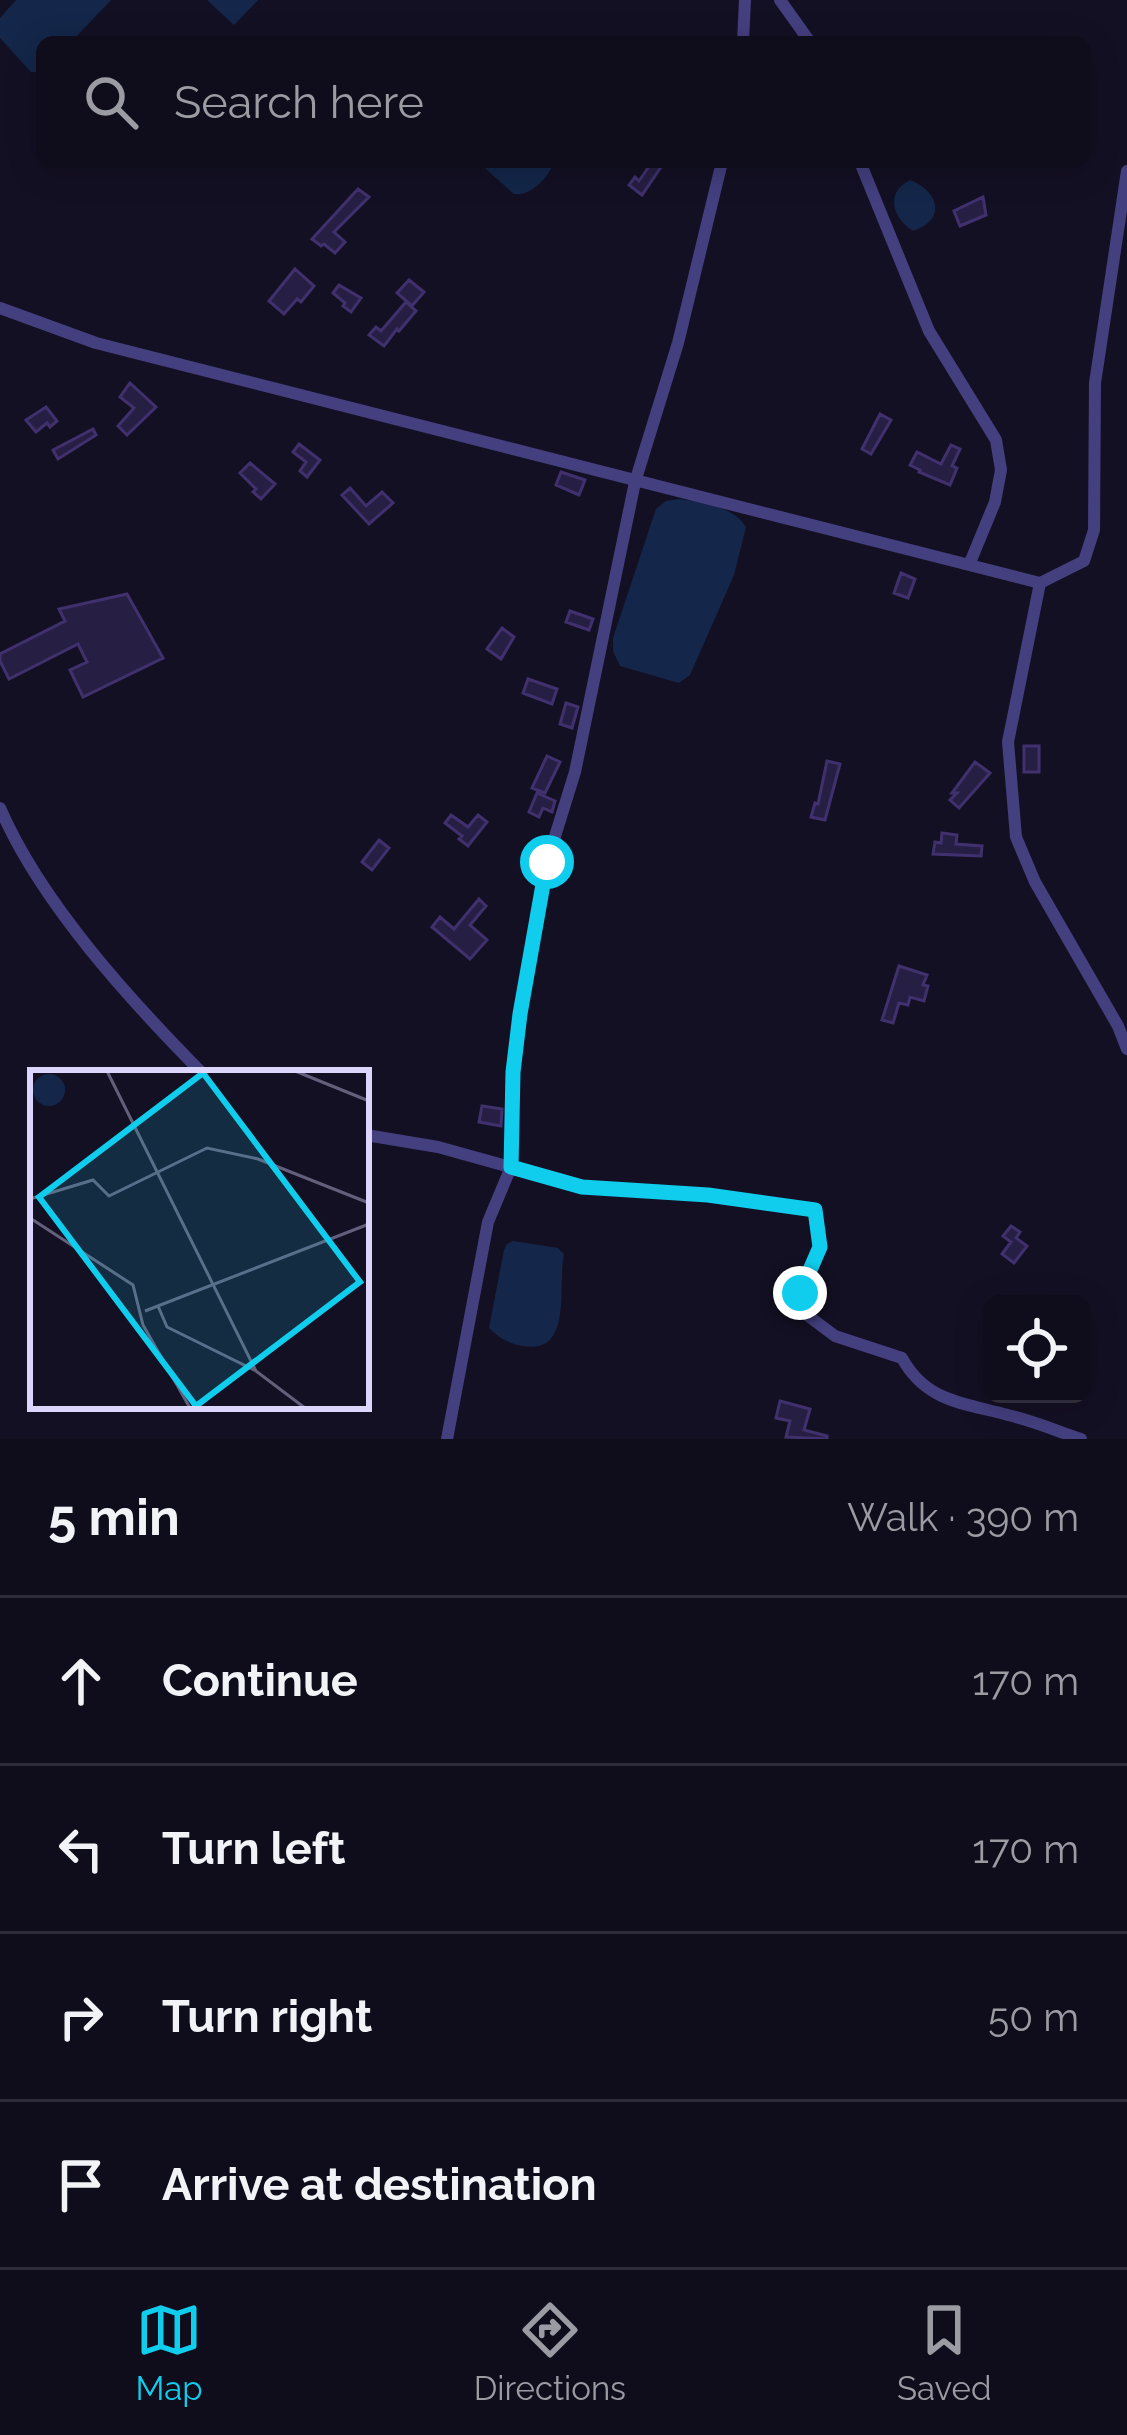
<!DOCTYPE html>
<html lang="en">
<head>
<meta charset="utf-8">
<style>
	:root { --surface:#0f0c1b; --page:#1d1a28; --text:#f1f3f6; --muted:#9b9ba3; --line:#2f2c3a; --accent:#11cded }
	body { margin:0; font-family:Raleway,sans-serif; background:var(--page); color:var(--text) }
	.controls { position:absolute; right:36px; bottom:36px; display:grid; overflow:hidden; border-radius:18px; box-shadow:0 6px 30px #0003 }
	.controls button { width:108px; height:108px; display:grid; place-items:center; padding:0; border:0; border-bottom:3px solid var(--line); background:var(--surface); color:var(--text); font:60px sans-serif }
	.stop { position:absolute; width:36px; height:36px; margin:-27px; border:9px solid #11cded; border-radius:50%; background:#fff }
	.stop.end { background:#11cded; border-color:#fff; box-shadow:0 3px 12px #0008 }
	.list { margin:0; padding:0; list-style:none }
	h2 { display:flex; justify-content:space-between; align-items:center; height:156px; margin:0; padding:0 48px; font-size:51px }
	h2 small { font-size:39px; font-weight:400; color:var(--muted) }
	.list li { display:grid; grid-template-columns:78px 1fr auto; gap:36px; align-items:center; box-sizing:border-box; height:168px; padding:0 48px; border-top:3px solid var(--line) }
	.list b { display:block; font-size:45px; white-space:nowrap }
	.list em { font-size:39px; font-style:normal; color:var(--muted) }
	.icon { flex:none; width:66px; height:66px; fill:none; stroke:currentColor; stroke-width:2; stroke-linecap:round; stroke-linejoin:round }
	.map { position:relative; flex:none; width:1127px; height:1439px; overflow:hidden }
	.search { position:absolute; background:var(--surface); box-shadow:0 6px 30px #0003; left:36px; right:36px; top:36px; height:132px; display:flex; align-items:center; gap:30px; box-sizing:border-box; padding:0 42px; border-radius:18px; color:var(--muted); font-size:45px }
	.sheet { height:828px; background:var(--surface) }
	nav { display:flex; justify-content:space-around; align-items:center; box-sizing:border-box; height:168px; border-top:3px solid var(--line); background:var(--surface); font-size:33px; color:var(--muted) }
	nav a { display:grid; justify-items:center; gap:6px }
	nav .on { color:var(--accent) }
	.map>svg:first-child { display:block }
	.water { fill:#14274a }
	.building { fill:#271e43; stroke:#40316e; stroke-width:3 }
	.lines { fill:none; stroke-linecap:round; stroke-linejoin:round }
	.minor { stroke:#443f7f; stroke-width:12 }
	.route { stroke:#11cded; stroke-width:15 }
	.inset-road { fill:none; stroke:#645f7a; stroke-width:3 }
	.view { fill:#11cded; fill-opacity:0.15; stroke:#11cded; stroke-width:6 }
	.inset-edge { fill:none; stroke:#dcd6fc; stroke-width:6 }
</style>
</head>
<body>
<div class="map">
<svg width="1127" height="1439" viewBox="0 0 1127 1439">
	<rect width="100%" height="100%" fill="#141024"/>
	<path class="water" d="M16,0H111L71,42H42V72H31L0,38V18Z
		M258,0L234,25L208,1V0Z
		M478,162H555C547,178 532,196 514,194Z
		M910,180C939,191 947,220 913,231C892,217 885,193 910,180Z
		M679,499C701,502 733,506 746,527L734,575L690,675L679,683L620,666L613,651V638L656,509L666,501Z
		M513,1241L558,1248L564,1254C557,1284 574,1355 523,1346C508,1343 500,1339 489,1328L504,1250L507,1244Z"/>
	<path class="building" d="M652,162L661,167L642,195L629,185L635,177L639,181Z
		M358,189L369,197L334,232L345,242L335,253L324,244L321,246L312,239Z
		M983,197L986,215L960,226L954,211Z
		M295,269L314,286L301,302L297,299L284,314L269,301Z
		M409,280L424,292L412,306L397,293Z
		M339,285L361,298L351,312L343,306L345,303L333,293Z
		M406,302L416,311L399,331L397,329L384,346L369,335L376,327L381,331Z
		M130,383L156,407L127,435L118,426L134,408L120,397Z
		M46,407L57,421L50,427L47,423L36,432L26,420Z
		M880,414L891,420L871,454L862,449Z
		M93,429L96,435L58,459L53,450Z
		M299,444L320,460L307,477L300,471L306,462L293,452Z
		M951,445L960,449L952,466L957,468L950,485L919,472L920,470L910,465L917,452L941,464Z
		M250,463L275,484L261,499L253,492L256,489L240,473Z
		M561,472L585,480L579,495L556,485Z
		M350,488L366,506L382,492L393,503L369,524L342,495Z
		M901,573L915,579L908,598L894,593Z
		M127,594L163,658L83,697L70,670L87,662L78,644L9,679L0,661V654L65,621L59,609Z
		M570,611L593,619L589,630L566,622Z
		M502,628L514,637L501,659L487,649Z
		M528,679L557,689L552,704L523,693Z
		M566,703L578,707L572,728L560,724Z
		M1024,746H1039V772H1024Z
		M547,756L560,762L545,793L532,788Z
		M827,761L840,764L825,820L811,817L815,803L818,804Z
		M975,762L990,773L959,808L950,800L957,793H952Z
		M537,793L555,801L552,812L543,808L539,817L529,812Z
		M451,815L468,827L478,815L487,822L468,846L459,839L462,836L445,823Z
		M942,833L957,835L956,844L982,846L981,856L933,854L935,842L941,843Z
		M379,840L389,848L372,870L362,862Z
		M479,899L486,906L470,925L487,940L470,959L432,927L440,917L454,929Z
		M899,966L927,975L923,985L928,986L924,1001L910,997L908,1005L899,1003L893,1023L882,1020Z
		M482,1106L502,1109L501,1126L479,1122Z
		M1011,1226L1020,1232L1016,1238L1027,1246L1014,1263L1002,1254L1011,1242L1003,1236Z
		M780,1401L810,1409L804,1430L827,1436V1439L786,1437L790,1421L776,1418Z"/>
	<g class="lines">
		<path class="minor" d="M780,0L810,42
			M743,42L745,0
			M860,162L929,331L996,440L1001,470L995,502L969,565
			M0,308L96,343L1040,583L1084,561L1094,530L1095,383L1127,171
			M1040,583L1008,742L1016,837L1035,882L1118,1026L1127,1049
			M0,808C41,903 130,1000 202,1073
			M366,1135L438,1147L582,1187L708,1195L815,1210L820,1247L800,1293L807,1315L835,1336L902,1358C926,1402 964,1403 1008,1415C1033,1421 1057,1431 1081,1439
			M447,1439L488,1222L511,1167L513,1072L520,1014L547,862L575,772L635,482L678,343L722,162"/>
	</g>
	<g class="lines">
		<path class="route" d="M547,862L520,1014L513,1072L511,1167L582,1187L708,1195L815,1210L820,1247L800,1293"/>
	</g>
	<g transform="translate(30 1070)">
		<rect width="339" height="339" fill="#141024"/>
		<path d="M3 20a16 16 0 1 1 32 0a16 16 0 1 1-32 0Z" fill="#14274a"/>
		<path class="inset-road" d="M77,1L226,301M265,1L339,31M0,129L63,110L79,126L177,78L228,89L339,133M0,148L103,215L113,255L160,338M128,236L137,257L226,301L275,338M115,241L339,154"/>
		<path class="view" d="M173,3L330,212L166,336L9,127Z"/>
		<rect width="339" height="339" class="inset-edge"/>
	</g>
</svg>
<div class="controls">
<button><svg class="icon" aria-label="locate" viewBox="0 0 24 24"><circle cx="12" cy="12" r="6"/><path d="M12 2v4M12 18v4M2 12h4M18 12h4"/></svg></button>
</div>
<div class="stop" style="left:547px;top:862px"></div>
<div class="stop end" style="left:800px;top:1293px"></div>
<div class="search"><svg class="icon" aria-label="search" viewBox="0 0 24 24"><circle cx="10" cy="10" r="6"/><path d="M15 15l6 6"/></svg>Search here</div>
</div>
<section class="sheet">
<h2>5 min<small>Walk · 390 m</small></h2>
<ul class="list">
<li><svg class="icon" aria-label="ahead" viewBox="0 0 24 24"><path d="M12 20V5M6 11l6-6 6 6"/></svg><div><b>Continue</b></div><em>170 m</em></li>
<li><svg class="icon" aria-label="left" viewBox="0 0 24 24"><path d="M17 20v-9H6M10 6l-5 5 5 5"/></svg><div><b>Turn left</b></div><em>170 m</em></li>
<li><svg class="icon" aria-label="right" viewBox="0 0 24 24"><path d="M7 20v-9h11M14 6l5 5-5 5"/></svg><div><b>Turn right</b></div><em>50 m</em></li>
<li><svg class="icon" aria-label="arrive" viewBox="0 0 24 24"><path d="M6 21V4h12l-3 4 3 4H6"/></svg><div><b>Arrive at destination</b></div></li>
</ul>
</section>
<nav>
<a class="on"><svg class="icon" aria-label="map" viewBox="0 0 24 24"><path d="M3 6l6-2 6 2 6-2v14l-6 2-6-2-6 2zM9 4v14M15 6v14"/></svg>Map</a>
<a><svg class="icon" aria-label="directions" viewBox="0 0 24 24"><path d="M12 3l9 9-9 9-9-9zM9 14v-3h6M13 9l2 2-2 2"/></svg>Directions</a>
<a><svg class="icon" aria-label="saved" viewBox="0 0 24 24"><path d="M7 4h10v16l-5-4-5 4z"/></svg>Saved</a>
</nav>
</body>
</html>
